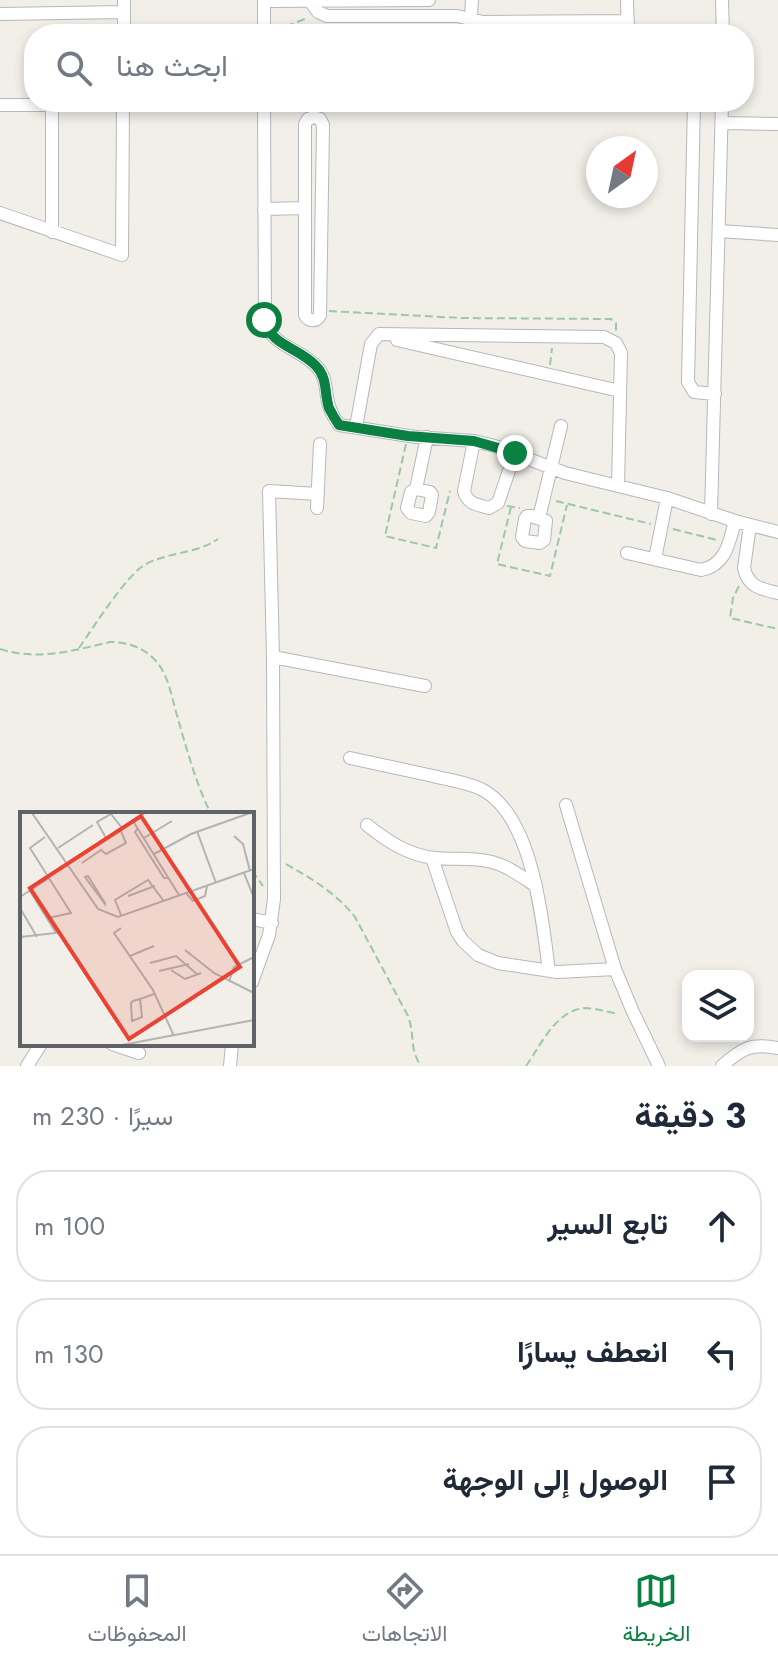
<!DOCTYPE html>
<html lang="ar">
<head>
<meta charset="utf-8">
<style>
	:root { --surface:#fff; --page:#f2f2f3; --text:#1f2937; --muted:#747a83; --line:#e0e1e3; --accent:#0b8043 }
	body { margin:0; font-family:Jost,Vazirmatn,sans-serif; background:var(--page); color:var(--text); direction:rtl }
	.controls { position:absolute; right:24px; bottom:24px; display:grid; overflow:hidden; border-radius:16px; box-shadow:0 4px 12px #0003 }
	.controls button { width:72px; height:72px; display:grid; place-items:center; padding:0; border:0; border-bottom:2px solid var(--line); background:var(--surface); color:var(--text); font:40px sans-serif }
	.compass { position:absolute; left:586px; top:136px; width:72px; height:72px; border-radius:50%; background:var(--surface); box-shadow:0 4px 12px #0003; rotate:33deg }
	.stop { position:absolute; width:24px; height:24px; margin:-18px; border:6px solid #0b8043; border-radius:50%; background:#fff }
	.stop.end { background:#0b8043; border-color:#fff; box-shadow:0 2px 8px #0008 }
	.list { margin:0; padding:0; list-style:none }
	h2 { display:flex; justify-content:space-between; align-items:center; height:104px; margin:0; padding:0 32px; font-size:34px }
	h2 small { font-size:26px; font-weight:400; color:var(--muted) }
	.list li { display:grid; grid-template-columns:52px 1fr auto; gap:24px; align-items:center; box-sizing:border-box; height:112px; margin:0 16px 16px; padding:0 16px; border:2px solid var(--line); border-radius:32px }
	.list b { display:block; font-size:30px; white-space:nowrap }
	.list em { font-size:26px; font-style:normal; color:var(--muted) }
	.icon { flex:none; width:44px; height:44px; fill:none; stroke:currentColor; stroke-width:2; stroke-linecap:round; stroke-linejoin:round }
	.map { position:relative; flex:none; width:778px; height:1066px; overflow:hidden; direction:ltr }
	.search { position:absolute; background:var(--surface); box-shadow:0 4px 12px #0003; left:24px; right:24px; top:24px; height:88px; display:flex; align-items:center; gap:20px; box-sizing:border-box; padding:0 28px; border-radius:32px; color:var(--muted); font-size:30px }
	.sheet { height:488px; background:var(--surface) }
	nav { display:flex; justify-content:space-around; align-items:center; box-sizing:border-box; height:112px; border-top:2px solid var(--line); background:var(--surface); font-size:22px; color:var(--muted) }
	nav a { display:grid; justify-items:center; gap:4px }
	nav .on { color:var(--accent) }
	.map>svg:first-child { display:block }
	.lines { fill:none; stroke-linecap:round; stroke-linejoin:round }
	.minor-casing { stroke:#b5b8bc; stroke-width:14 }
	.path { stroke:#9cc7a9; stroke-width:2; stroke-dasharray:8 4; stroke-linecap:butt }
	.minor { stroke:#fff; stroke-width:12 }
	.route { stroke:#0b8043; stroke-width:10 }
	.inset-road { fill:none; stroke:#b3b3b1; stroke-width:2 }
	.view { fill:#ea4335; fill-opacity:0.15; stroke:#ea4335; stroke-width:4 }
	.inset-edge { fill:none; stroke:#5f6368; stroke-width:4 }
</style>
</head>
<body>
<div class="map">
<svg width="778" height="1066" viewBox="0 0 778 1066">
	<rect width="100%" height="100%" fill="#f1efe8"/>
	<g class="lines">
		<g class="minor-casing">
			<path id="minor" d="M627,0L628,34
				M722,0L723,34
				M264,1L429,0
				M310,1L318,12L327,16H457L483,22L628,21
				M0,14L124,12
				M124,34V0
				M264,34V0
				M470,34L472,0
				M264,102L265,323C274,347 301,349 317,367C327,378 325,389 328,402C330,411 334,418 339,425L416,437L474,441L495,446L565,473L667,498L735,521L778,532
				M694,102L688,382L694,392L715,394
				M0,105H123
				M314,117L320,119L323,125L320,315C317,322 309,322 305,315V124L308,119Z
				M722,123L778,124
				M264,209L305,208
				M0,213L122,255L123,102
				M719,231L778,235
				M52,232V105
				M397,340L620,391
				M356,427L371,344L379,334L604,337L616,343L621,353L618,486
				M474,441L464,491C467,504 478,505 489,508L498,503L515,453
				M416,489L430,492L432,495L429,512L426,516L411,513L407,508L411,492L416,489L427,437
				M317,508L320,444
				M711,514L722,102
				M527,516H531L546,521L544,540L540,543L525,541L522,537L525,519Z
				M539,518L561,426
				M750,525L744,568C748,587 761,589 778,593
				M627,553L701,570C726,565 729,543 735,521
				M655,559L667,498
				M273,657L425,686
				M350,758C378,764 406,770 433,776C449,780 466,782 481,789C533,815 542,919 549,971
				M566,805L615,969L633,1012L659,1066
				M367,825C387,841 408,855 434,858C453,860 473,857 492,862C508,866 522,877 536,886
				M432,858L457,932L463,941L478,955L498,963L557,972L615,969
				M252,919L272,923
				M252,982L269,935L274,899L273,657L269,491L318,494
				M112,1044L139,1053
				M27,1066L41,1044
				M230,1066L232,1044
				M722,1066C742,1048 751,1043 778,1048"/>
		</g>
		<path class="path" d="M278,34L280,29L307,18
			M329,311L461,318L611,319L616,323V332
			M550,365L552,348
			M406,444L385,536L436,548L450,491
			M556,501L651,524
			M507,506L520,508
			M511,507L497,564L550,576L567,505
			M673,529L717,540
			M739,586L733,598L730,618L778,629
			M79,648C93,628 127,574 146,564C169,552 196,554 218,539
			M0,649C38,661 72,651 110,642C127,642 143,647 155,660C168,674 171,694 176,712C186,746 195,782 211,814
			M286,864C312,879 336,893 355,917L408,1016C415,1034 409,1049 421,1066
			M252,871L263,886
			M526,1066C541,1045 556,1010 585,1008C596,1008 607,1012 618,1014"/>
		<use href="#minor" class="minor"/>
	</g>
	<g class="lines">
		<path class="route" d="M264,320C271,346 300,348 316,366C328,378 324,393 329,408C332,414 335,419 339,425L408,436L474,441L515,453"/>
	</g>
	<g transform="translate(20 812)">
		<rect width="234" height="234" fill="#f1efe8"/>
		<path class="inset-road" d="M12,1L78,97L98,105L234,57M113,9L159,83M118,16L115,20L144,66H149M177,19L196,71M214,24L223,32L230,59M25,25L10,36L51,101L28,106M86,26L77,10L91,2L102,16M124,26L152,9M38,36L73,13M134,42L171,22L230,1M48,51L125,1M62,51L81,38L86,42L106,31L100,17M224,61L234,86M68,64L85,91V92L65,65ZM166,81L173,89L185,84L187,74M108,84L135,74M0,85L29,66M0,96L17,125M101,103L95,88L128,68L143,88M101,116L94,121L133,178L154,224M0,125L36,121L10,79M165,138L194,161L234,181M110,144L134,134M130,151L156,144L178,163M151,158L165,167L181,161M139,159L169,152M209,170L214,155L234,145M120,187L122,205L112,209L111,191L113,189L120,187L134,182M102,233L234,208"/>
		<path class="view" d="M121,4L220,155L109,227L10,76Z"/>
		<rect width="234" height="234" class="inset-edge"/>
	</g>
</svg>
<div class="controls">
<button><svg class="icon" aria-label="layers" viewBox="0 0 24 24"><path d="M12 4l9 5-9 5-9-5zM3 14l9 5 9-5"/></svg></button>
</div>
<svg class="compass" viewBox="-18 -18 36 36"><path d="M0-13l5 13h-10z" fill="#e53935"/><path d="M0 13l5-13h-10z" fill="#747a83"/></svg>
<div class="stop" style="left:264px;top:320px"></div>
<div class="stop end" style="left:515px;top:453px"></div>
<div class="search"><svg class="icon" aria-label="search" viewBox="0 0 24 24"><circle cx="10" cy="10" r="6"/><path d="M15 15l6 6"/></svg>ابحث هنا</div>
</div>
<section class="sheet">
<h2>3 دقيقة<small>سيرًا · 230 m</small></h2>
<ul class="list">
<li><svg class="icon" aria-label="ahead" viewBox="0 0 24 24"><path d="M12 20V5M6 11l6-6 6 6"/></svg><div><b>تابع السير</b></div><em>100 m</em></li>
<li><svg class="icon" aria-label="left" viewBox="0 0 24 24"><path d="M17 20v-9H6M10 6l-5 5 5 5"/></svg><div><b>انعطف يسارًا</b></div><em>130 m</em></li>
<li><svg class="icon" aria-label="arrive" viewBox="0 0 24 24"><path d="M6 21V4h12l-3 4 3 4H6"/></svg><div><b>الوصول إلى الوجهة</b></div></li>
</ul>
</section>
<nav>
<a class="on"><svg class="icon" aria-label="map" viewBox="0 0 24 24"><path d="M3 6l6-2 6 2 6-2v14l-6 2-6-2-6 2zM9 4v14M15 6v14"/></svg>الخريطة</a>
<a><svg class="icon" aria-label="directions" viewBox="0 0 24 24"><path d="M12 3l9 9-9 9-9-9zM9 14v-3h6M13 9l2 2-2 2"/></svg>الاتجاهات</a>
<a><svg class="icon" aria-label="saved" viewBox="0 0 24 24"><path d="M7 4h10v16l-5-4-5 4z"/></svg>المحفوظات</a>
</nav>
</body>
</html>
